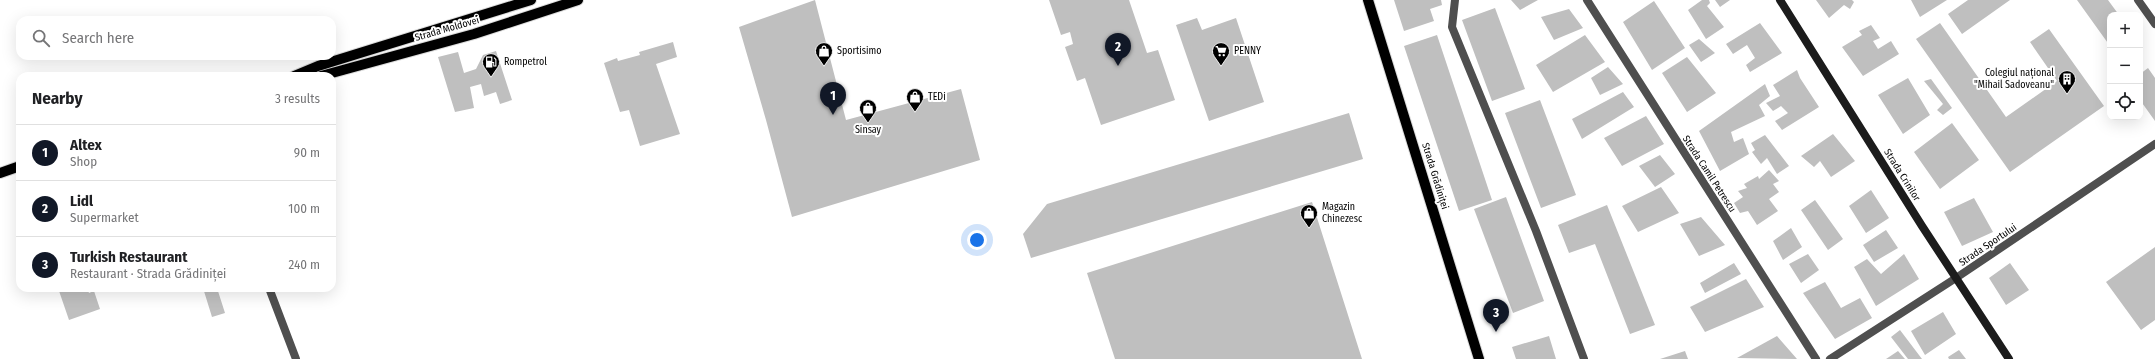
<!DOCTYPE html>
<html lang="en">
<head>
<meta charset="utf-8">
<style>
	:root { --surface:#fff; --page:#f6f6f6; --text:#202124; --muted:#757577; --line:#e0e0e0; --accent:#111827 }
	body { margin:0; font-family:"Fira Sans Condensed",sans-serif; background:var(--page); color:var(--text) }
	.controls { position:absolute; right:12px; top:12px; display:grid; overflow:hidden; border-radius:8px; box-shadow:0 4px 16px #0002 }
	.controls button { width:36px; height:36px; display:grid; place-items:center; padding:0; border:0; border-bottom:1px solid var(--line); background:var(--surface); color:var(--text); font:20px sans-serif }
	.you { position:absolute; left:977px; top:240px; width:14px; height:14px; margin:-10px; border:3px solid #fff; border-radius:50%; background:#1a73e8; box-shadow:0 0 0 6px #1a73e833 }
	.badge { display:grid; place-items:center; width:26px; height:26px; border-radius:50%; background:var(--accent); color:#fff; font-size:13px; font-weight:700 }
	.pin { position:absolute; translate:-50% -33px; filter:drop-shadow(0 1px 2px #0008) }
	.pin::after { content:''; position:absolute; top:21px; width:14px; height:12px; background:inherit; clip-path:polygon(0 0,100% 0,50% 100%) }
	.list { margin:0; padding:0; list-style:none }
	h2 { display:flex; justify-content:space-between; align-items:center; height:52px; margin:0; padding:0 16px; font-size:17px }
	h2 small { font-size:13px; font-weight:400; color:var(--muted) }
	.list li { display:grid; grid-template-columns:26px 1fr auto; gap:12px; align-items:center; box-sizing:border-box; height:56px; padding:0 16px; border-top:1px solid var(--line) }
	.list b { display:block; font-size:15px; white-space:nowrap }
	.list p { margin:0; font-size:13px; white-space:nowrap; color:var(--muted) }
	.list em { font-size:13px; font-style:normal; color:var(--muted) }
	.icon { flex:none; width:22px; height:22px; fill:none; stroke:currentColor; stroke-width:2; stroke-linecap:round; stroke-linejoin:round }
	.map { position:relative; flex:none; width:2155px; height:359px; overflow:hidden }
	.search { position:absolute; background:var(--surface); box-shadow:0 4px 16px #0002; left:16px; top:16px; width:320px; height:44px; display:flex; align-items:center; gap:10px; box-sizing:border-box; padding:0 14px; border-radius:12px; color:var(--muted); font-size:15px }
	.panel { position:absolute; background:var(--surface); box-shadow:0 4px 16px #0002; left:16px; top:72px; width:320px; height:220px; border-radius:12px }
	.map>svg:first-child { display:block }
	.building { fill:#bfbfbf }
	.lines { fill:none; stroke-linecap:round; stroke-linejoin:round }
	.primary-casing { stroke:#dbdbdb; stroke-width:12 }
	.minor { stroke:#4f4f4f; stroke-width:8 }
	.secondary { stroke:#1c1c1c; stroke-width:8 }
	.primary { stroke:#000; stroke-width:10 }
	.labels { text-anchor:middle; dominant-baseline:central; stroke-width:4; stroke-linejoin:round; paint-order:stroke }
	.street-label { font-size:10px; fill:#000; stroke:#fff }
	.poi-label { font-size:10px; fill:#000; stroke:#fff; text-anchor:start }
</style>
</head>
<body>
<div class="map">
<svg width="2155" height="359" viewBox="0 0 2155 359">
	<rect width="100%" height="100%" fill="#fff"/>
	<path class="building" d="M815,0L846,120L961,89L980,160L792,217L766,120L739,27Z
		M1049,0H1129L1147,53L1158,50L1175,100L1101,125L1085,78L1077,81L1065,47L1073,44L1070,32L1061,35Z
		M1394,0H1441L1442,5L1430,9L1434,21L1404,31Z
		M1511,0H1538L1520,10Z
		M1702,0H1709L1710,3L1707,6L1724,27L1706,39L1688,10Z
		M1715,0H1730L1720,7Z
		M1816,0H1852L1854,2L1850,9L1844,5L1829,18Z
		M1911,0H1947L1920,17Z
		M1968,0H2010L1962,34L1948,14Z
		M2077,0H2108L2119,15H2110V46Z
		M1654,1L1685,48L1652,70L1623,22Z
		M1495,8L1525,89L1492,101L1462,20Z
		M1569,9L1583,28L1554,40L1541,17Z
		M1197,18L1202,30L1236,18L1264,102L1209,121L1176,25Z
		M1760,23L1782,53L1750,72L1746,65L1755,58L1747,45L1733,54L1726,44Z
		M1940,23L2006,117L2057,81L2030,42L2049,29L2104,106L2010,172L1916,39Z
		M1871,25L1880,38L1873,41L1878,49L1891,41L1899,54L1863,76L1842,47L1862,35L1859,31Z
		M1437,35L1492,200L1459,211L1404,46Z
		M1585,35L1605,62L1553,92L1536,65Z
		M1699,39L1715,53L1701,62L1689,45Z
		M673,42L677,57L656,64L680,134L640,146L629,110L620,112L604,63L617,58L618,61L640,55L639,52Z
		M496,51L512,100L500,104L496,92L484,96L481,84L470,87L474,108L455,112L438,57L458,52L464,73L476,69L483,55Z
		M1687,57L1716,93L1687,112L1662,73Z
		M1608,67L1623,84L1600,95L1591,78Z
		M2148,68L2155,78V121L2140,100V74Z
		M1797,70L1800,78L1819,107L1782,130L1775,121L1788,113L1781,106L1773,111L1766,103L1780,96L1773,85Z
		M1908,78L1930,115L1903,134L1878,95Z
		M1931,79L1952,108L1943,115L1937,110L1943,104L1924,81Z
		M1765,84L1770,96L1759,105L1765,116L1731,132L1734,142L1743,138L1749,154L1720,171L1699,131Z
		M1623,92L1634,107L1582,139L1572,119Z
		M1540,100L1576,195L1541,208L1505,113Z
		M1349,113L1363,159L1031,258L1023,234L1047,204Z
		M1646,116L1664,144L1622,166L1604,138Z
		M1952,123L1979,160L1940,189L1914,152Z
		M1833,134L1855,161L1831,177L1820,161L1814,167L1801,156Z
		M1765,135L1789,166L1777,174L1767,158L1761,164L1752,152L1755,150L1751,143Z
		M1660,155L1675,174L1655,187L1639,166Z
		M1769,170L1779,181L1773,184L1779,192L1769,199L1778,211L1757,225L1748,211L1740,213L1734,203L1743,197L1738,191L1747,188L1744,184L1758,176L1759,179Z
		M1661,187L1679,213L1638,232L1622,206Z
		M1871,190L1889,218L1866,233L1849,206Z
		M1506,197L1544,301L1513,313L1474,209Z
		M1974,198L1993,232L1962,246L1944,212Z
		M1815,200L1843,239L1828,250L1801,210Z
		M1312,202L1362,359H1115L1087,273Z
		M1607,205L1655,325L1630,334L1595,244L1569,253L1558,225Z
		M1701,217L1725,245L1699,256L1680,224Z
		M1791,228L1802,247L1783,260L1773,241Z
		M1886,230L1898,248L1874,262L1863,245Z
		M2155,247V320L2141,330L2106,282Z
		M1808,254L1819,270L1801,283L1789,264Z
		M1904,254L1919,279L1876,306L1854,267L1867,259L1881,274Z
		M1734,263L1741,274L1705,293L1700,283Z
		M2010,263L2029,290L2006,305L1989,278Z
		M1746,279L1764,307L1705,332L1690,307Z
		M1825,282L1841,308L1860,298L1872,318L1835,339L1803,293Z
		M58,288H87L89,293L94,291L100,309L69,320Z
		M203,288H217L225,313L212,317Z
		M1943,312L1956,334L1925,355L1911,331Z
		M1900,330L1922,359H1908L1891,337Z
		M1549,336L1556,359H1516L1512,347Z
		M1777,336L1797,359L1737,358Z
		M1959,350L1966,359H1949L1948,357Z
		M1685,351L1688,359H1660Z
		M1898,351L1905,359H1886Z"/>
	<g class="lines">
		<g class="primary-casing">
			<path id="primary" d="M1368,0L1479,359
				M294,76L318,66L531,0
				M321,76L474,34L578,0
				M0,173L20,166"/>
		</g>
		<path class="minor" d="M1455,0L1452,27L1536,231L1584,359
			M1587,0L1816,359
			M2138,0L2155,24
			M269,288L296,359
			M1830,359L1956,278L2155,144"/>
		<path class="secondary" d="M1780,0L1922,226L2009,359"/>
		<use href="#primary" class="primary"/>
	</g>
	<defs>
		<g id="shop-pin" transform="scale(0.9)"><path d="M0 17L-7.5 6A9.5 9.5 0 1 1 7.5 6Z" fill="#000" stroke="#fff"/><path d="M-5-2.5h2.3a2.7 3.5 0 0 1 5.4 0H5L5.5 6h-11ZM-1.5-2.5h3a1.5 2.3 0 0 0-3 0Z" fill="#fff"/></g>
		<g id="supermarket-pin" transform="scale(0.9)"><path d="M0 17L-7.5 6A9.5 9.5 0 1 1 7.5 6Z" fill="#000" stroke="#fff"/><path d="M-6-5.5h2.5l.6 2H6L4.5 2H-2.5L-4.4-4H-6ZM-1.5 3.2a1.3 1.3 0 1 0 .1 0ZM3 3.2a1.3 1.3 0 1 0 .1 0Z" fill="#fff"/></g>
		<g id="fuel-pin" transform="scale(0.9)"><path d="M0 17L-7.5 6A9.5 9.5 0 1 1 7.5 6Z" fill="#000" stroke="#fff"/><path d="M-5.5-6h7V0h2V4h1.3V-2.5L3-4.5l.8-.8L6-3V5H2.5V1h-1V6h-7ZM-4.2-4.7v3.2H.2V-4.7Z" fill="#fff"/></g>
		<g id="building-pin" transform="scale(0.9)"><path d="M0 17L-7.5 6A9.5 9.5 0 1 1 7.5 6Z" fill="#000" stroke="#fff"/><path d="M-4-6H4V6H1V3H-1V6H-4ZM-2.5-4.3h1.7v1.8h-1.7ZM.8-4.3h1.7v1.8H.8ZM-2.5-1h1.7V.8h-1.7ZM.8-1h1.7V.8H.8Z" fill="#fff"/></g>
	</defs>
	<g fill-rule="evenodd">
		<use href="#shop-pin" x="824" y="51"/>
		<use href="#supermarket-pin" x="1221" y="51"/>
		<use href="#fuel-pin" x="491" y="62"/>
		<use href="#building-pin" x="2067" y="79"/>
		<use href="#shop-pin" x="915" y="97"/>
		<use href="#shop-pin" x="868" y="108"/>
		<use href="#shop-pin" x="1309" y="213"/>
	</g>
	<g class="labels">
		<g class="street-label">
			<text transform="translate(447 29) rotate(-16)">Strada Moldovei</text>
			<text transform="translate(1709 174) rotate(57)">Strada Camil Petrescu</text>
			<text transform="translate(1902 175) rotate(58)">Strada Crinilor</text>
			<text transform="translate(1435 176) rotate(73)">Strada Grădiniței</text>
			<text transform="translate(1988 245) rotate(-34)">Strada Sportului</text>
		</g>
		<g class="poi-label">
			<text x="837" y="51">Sportisimo</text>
			<text x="1234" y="51">PENNY</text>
			<text x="504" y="62">Rompetrol</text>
			<text x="2054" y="73" text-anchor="end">Colegiul național<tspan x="2054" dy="12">"Mihail Sadoveanu"</tspan></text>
			<text x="928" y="97">TEDi</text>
			<text x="868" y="130" text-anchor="middle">Sinsay</text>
			<text x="1322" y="207">Magazin<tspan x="1322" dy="12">Chinezesc</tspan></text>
		</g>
	</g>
</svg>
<div class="controls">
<button>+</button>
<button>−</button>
<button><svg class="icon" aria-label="locate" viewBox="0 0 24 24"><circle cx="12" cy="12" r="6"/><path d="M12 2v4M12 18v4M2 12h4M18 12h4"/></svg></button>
</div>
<div class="you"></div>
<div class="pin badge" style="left:833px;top:115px">1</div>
<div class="pin badge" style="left:1118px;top:66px">2</div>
<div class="pin badge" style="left:1496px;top:332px">3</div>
<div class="search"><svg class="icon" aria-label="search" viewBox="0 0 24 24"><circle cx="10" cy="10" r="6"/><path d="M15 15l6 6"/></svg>Search here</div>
<section class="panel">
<h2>Nearby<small>3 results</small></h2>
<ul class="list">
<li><span class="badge">1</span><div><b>Altex</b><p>Shop</p></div><em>90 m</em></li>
<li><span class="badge">2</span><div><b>Lidl</b><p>Supermarket</p></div><em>100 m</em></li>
<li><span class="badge">3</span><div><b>Turkish Restaurant</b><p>Restaurant · Strada Grădiniței</p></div><em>240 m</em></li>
</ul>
</section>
</div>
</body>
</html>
